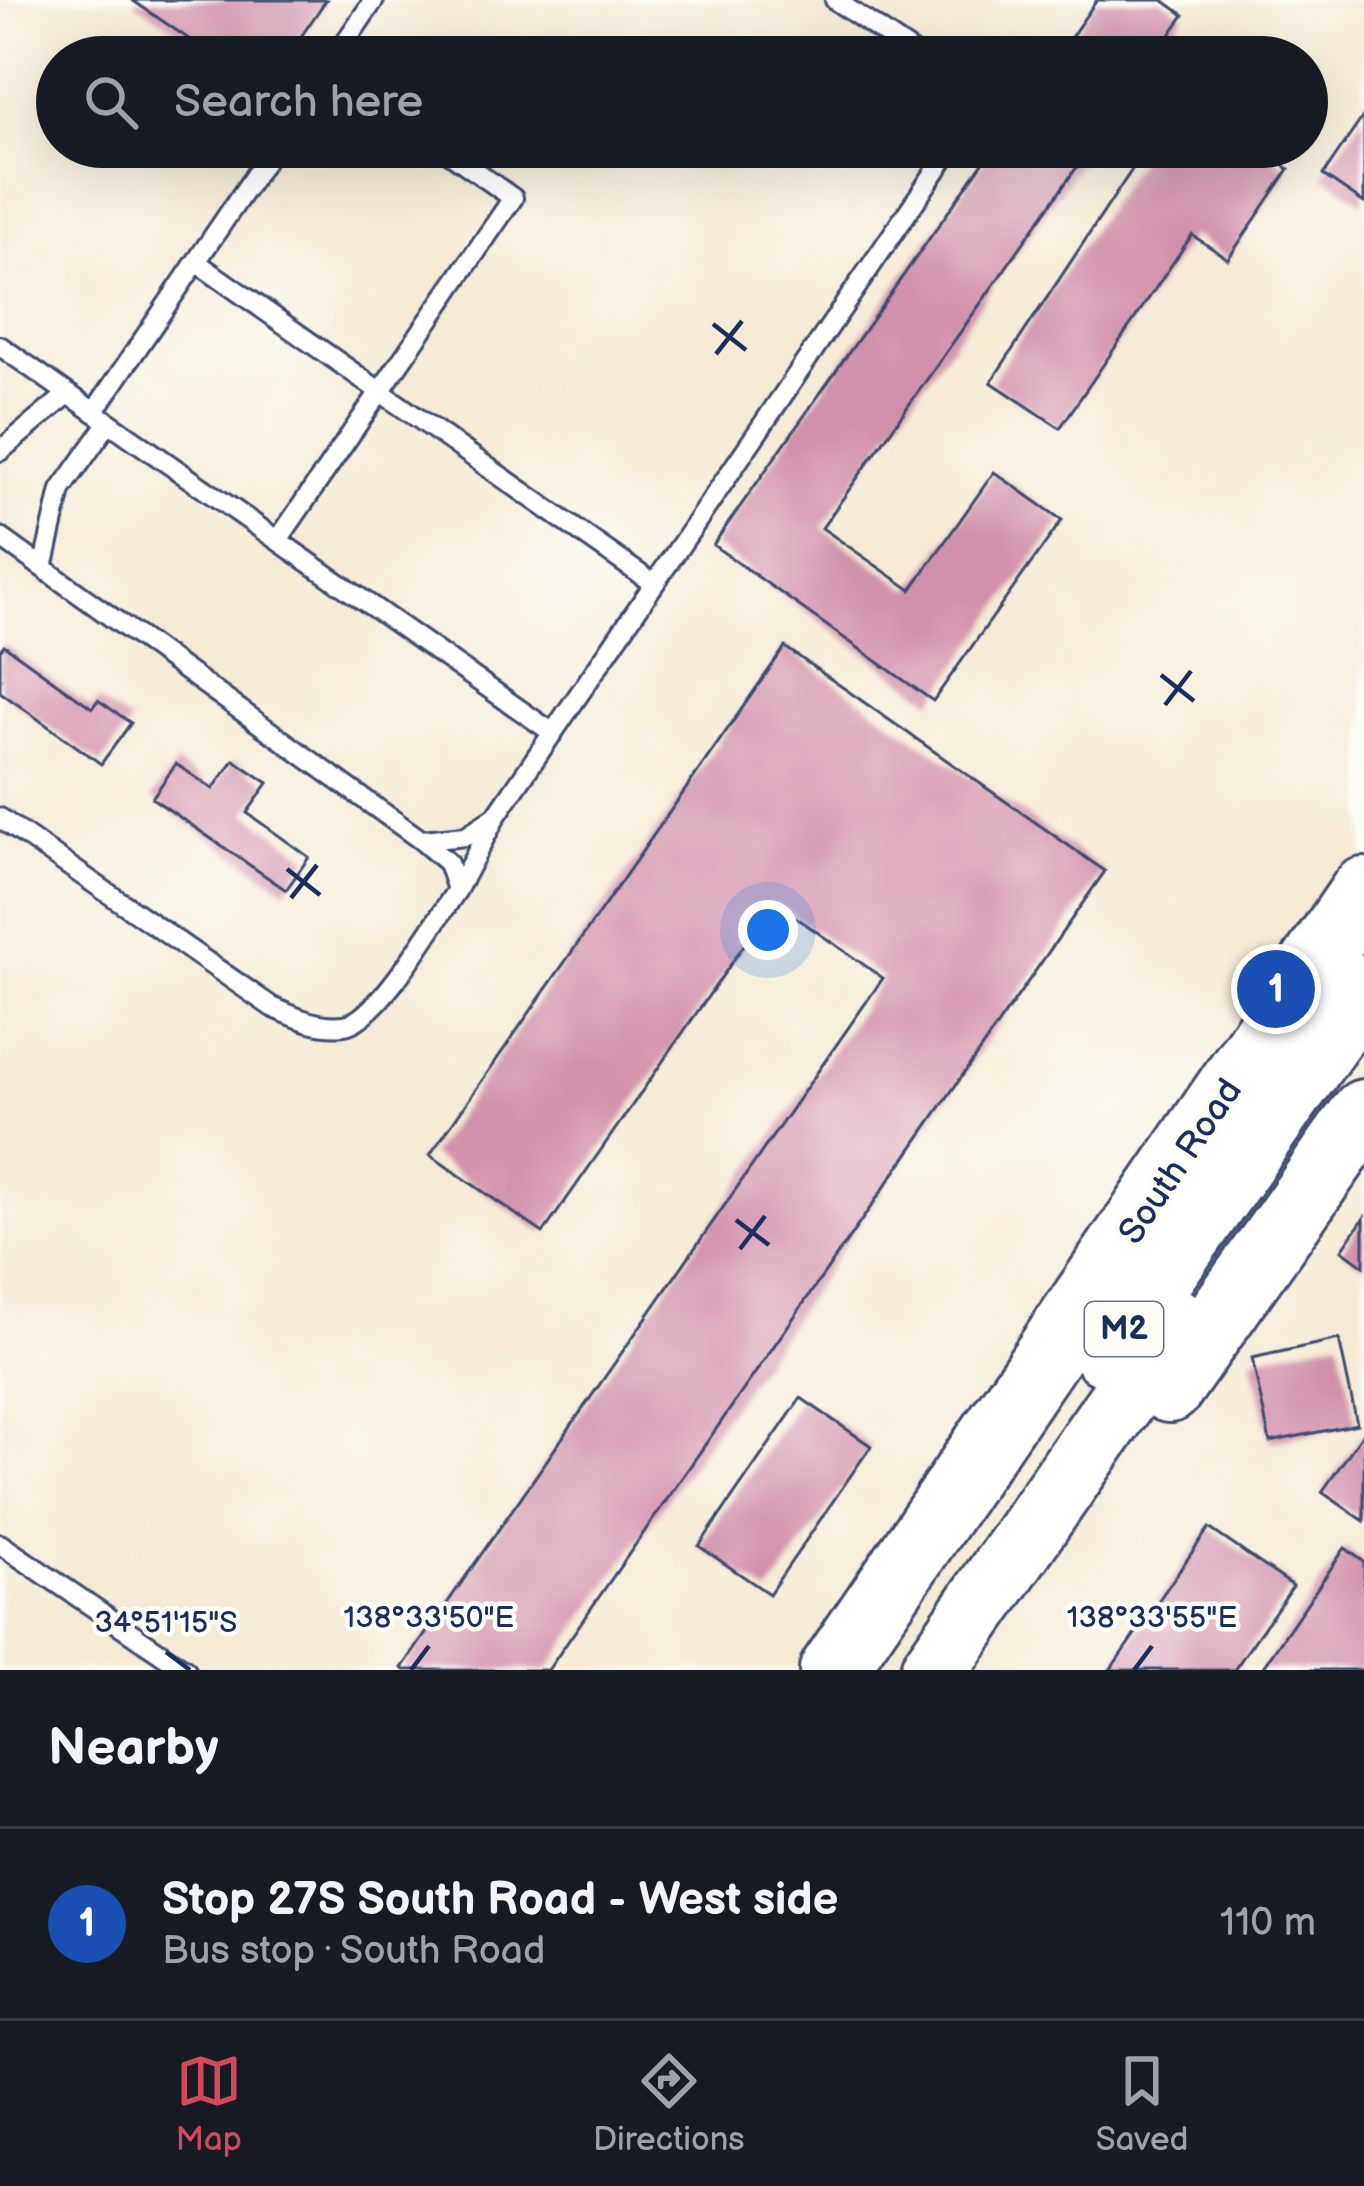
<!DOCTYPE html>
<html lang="en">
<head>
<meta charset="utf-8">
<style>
	:root { --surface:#171b24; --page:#242831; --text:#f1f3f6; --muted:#9ea1a6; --line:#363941; --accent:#d1495b }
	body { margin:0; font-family:"Balsamiq Sans",sans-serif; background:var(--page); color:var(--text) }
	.you { position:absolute; left:768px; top:930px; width:42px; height:42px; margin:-30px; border:9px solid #fff; border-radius:50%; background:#1a73e8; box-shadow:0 0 0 18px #1a73e833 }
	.badge { display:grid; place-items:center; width:78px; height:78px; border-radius:50%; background:var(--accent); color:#fff; font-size:39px; font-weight:700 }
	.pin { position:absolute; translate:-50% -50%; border:6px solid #fff; box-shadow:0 3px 12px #0006 }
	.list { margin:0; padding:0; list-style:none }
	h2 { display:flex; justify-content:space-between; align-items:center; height:156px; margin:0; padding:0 48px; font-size:51px }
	h2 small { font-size:39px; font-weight:400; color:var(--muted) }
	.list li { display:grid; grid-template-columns:78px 1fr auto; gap:36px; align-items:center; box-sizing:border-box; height:192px; padding:0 48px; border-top:3px solid var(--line) }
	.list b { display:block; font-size:45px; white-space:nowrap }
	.list p { margin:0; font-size:39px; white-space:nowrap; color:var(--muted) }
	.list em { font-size:39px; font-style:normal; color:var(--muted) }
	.icon { flex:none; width:66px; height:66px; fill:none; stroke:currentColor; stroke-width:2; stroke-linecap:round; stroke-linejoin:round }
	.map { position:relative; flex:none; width:1364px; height:1670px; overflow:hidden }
	.search { position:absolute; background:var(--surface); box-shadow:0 12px 48px #0002; left:36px; right:36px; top:36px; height:132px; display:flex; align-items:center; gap:30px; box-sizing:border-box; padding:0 42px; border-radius:66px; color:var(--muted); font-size:45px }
	.sheet { height:348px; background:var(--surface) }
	nav { display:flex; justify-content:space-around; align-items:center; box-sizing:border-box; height:168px; border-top:3px solid var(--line); background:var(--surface); font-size:33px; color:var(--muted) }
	nav a { display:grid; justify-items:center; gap:6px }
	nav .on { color:var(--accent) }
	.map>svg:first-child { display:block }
	.building { fill:#d190ab }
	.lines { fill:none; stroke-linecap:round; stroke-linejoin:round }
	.lane-casing { stroke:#3c4b70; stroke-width:24 }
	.highway-casing { stroke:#3c4b70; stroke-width:72 }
	.lane { stroke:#fff; stroke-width:18 }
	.highway { stroke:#fff; stroke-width:66 }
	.ticks { fill:none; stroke:#1b2f5e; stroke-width:4.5 }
	.labels { text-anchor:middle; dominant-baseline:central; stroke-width:9; stroke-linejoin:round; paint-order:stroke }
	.shield { fill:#fdfcf7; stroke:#5f6c8c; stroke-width:3 }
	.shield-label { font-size:33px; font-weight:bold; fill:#1b2f5e }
	.street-label { font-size:36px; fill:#1b2f5e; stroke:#fdfcf7 }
	.ticks-label { font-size:30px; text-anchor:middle; fill:#1b2f5e; stroke:#fdfcf7; stroke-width:9; stroke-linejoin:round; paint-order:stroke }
</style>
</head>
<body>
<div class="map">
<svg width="1364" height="1670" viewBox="0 0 1364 1670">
	<rect width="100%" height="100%" fill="#fdfcf7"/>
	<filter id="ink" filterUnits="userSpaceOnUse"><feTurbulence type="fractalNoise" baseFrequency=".00833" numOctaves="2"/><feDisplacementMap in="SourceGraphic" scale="24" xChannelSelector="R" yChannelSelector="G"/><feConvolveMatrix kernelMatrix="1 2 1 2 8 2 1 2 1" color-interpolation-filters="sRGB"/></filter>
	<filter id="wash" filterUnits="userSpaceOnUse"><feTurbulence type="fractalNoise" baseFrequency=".004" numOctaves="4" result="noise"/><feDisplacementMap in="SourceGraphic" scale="48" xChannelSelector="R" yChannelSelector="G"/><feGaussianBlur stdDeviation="2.7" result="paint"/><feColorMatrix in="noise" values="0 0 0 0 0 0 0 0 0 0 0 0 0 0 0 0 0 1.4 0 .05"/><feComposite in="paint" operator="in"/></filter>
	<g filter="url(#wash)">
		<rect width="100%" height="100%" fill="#f5ead5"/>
		<g id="blocks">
			<path class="building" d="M132,0H326L287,57H215Z
				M1097,0H1163L1184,15L1154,57H1057Z
				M1364,115V203L1323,175Z
				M994,147H1091L822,528L911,590L994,472L1062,520L933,701L713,545Z
				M1147,147H1257L1289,169L1228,259L1192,235L1060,428L991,382Z
				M4,645L92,708L98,700L131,723L101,764L0,692V650Z
				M785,647L1105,871L548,1670H404L402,1668L883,978L774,902L543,1233L430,1155Z
				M234,760L268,783L247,813L309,857L286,890L152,798L176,764L213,789Z
				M1364,1218V1266L1342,1250Z
				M1339,1339L1357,1424L1270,1442L1252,1358Z
				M801,1398L871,1446L769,1594L699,1546Z
				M1364,1432V1521L1322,1492Z
				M1209,1528L1293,1586L1234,1670H1110Z
				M1345,1548L1364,1562V1670H1261Z"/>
		</g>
	</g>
	<g filter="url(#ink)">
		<use href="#blocks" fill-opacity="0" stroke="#3c4b70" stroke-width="3"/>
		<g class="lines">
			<g class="lane-casing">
				<path id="lane" d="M835,0L919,57
					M335,57L374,0
					M196,262L654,584
					M0,346L553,733
					M94,412L274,147
					M0,451L68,394
					M0,537L421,840L448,863L457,890C436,920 377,1022 344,1025C317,1028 295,1017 272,1007L0,818
					M278,540L513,198L441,147
					M43,568L61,490L109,422
					M421,840L466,836L496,816L952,147
					M457,890L494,820
					M0,1544L186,1670"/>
			</g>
			<g class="highway-casing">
				<path id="highway" d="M1106,1353L1364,988
					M1169,1389L1364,1113
					M833,1670L1364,891
					M934,1670L1176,1322"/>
			</g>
			<use href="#lane" class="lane"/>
			<use href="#highway" class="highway"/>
		</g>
	</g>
	<path class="ticks" d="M713,324L746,350M716,354L742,321M1161,675L1194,701M1165,705L1191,671M287,869L320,895M291,898L317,865M736,1220L769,1245M740,1249L765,1216M166,1652L190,1670M411,1670L429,1646M1134,1670L1152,1646"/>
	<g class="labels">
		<rect class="shield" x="1085" y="1302" width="78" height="54" rx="9"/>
		<g class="shield-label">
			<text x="1124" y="1329">M2</text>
		</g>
		<g class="street-label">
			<text transform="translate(1181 1162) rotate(-56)">South Road</text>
		</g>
	</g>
	<g class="ticks-label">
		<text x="429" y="1627">138°33'50"E</text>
		<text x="1152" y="1627">138°33'55"E</text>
		<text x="166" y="1632">34°51'15"S</text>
	</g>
</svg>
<div class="you"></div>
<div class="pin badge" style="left:1276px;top:989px;background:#1a4fb4">1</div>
<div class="search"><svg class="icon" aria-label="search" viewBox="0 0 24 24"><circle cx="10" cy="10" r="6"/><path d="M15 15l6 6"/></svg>Search here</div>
</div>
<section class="sheet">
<h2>Nearby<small></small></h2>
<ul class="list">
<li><span class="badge" style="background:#1a4fb4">1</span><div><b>Stop 27S South Road - West side</b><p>Bus stop · South Road</p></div><em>110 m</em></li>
</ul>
</section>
<nav>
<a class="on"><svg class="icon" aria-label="map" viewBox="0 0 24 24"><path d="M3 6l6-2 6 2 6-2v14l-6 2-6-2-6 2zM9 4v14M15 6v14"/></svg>Map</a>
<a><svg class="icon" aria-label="directions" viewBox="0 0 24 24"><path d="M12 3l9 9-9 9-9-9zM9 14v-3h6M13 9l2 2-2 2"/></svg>Directions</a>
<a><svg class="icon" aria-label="saved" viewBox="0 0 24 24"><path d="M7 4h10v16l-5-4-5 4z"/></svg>Saved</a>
</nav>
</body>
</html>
